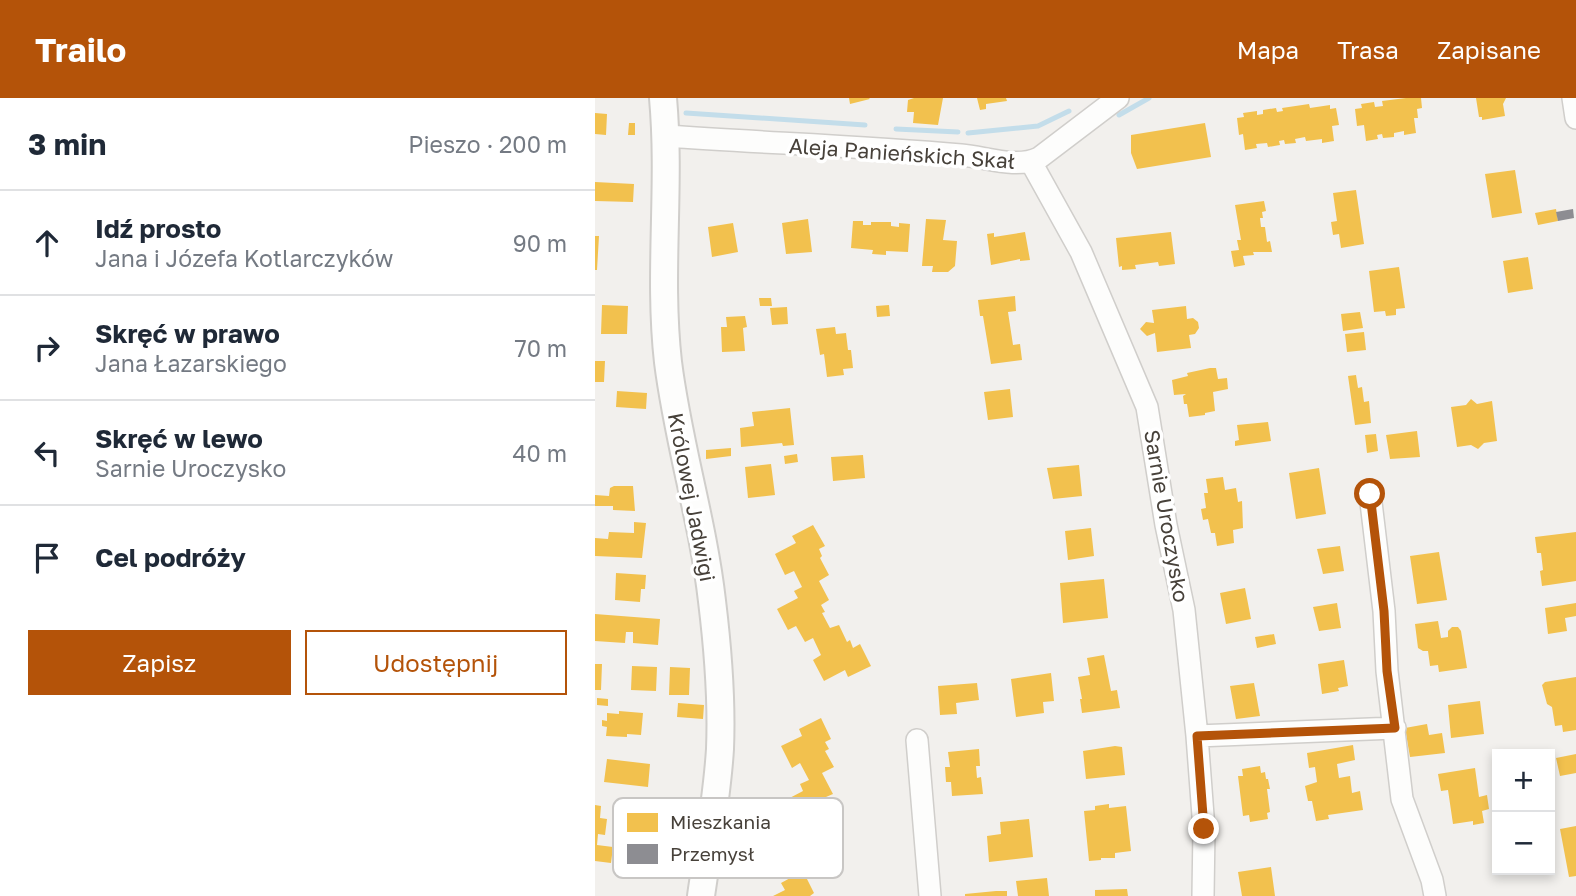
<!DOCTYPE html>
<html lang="pl">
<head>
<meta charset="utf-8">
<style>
	:root { --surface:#fff; --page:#f6f6f7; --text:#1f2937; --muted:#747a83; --line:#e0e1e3; --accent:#b45309 }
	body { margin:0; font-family:"Golos Text",sans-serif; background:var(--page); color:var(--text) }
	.controls { position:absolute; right:21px; bottom:21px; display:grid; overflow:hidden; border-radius:0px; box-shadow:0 4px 10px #0003 }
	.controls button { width:63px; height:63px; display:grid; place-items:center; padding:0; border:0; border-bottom:2px solid var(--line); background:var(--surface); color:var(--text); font:35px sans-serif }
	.stop { position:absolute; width:21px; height:21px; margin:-16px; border:5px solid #b45309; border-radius:50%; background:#fff }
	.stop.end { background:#b45309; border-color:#fff; box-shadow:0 2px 7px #0008 }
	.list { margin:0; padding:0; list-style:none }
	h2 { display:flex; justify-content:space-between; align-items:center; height:91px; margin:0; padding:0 28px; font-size:30px }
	h2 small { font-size:23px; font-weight:400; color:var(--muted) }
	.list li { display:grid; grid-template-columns:46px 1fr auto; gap:21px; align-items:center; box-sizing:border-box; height:105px; padding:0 28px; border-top:2px solid var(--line) }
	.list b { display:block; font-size:26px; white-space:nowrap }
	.list p { margin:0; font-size:23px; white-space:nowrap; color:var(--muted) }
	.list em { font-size:23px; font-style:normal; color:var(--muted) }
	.actions { display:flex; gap:14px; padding:21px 28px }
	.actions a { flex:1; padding:16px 0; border:2px solid var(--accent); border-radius:0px; text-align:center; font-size:24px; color:var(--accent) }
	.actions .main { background:var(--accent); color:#fff }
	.icon { flex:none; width:38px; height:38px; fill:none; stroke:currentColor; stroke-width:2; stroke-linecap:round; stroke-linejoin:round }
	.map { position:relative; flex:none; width:981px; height:798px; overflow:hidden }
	header { display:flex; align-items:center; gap:42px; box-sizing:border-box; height:98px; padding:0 35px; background:var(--accent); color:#fff }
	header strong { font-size:33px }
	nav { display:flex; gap:38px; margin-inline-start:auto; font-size:24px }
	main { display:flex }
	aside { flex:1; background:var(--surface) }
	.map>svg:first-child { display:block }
	.homes { fill:#f2c14e }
	.industry { fill:#8d8d92 }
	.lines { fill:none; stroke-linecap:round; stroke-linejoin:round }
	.stream { stroke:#c3ddea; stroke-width:5 }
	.minor-casing { stroke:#d0cecb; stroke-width:24 }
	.tertiary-casing { stroke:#d0cecb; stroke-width:30 }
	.minor { stroke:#fdfdfc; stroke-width:21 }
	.tertiary { stroke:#fdfdfc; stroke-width:26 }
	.route { stroke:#b45309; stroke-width:9 }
	.labels { text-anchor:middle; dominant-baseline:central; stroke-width:7; stroke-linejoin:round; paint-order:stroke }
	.street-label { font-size:21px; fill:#47413a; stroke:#fff }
	.key { fill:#fff; stroke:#c8c6c4; stroke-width:2 }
	.key-label { font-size:19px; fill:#47413a }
</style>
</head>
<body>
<header>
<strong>Trailo</strong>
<nav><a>Mapa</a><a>Trasa</a><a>Zapisane</a></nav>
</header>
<main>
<aside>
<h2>3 min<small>Pieszo · 200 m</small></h2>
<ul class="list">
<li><svg class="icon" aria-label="ahead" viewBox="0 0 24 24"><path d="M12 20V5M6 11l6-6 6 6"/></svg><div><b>Idź prosto</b><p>Jana i Józefa Kotlarczyków</p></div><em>90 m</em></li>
<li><svg class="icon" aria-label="right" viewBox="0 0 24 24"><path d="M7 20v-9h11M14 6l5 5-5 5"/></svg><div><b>Skręć w prawo</b><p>Jana Łazarskiego</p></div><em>70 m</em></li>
<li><svg class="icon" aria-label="left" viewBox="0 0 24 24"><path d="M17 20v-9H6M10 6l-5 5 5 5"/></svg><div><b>Skręć w lewo</b><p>Sarnie Uroczysko</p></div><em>40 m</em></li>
<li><svg class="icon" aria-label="arrive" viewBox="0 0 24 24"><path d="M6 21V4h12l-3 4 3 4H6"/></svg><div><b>Cel podróży</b></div></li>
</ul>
<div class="actions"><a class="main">Zapisz</a><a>Udostępnij</a></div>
</aside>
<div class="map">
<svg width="981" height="798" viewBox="0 0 981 798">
	<rect width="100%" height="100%" fill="#f2f0ed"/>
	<path class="homes" d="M254,0H274L275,1L255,6Z
		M319,0H348L343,27L318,25L319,14H312L313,2Z
		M382,0H411L412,3L391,6V11L385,12Z
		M811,0H826L827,10L822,11L823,20H819L821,35L809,37V33L799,35V39L788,40L787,36L782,37L783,41L771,43L769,27L762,28L760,11L767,10L766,6L779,4L780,9L788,8L787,3Z
		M881,0H911L908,6L910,18L887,22V19H884Z
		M714,6L715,10L735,7V11L741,10L744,27L737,28L739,43L727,45V41L711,43L710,39L700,41L701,45L690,46L689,42L684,43L685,47L673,49L672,45L661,46L662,50L650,52L648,36L644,37L642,20L649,19L648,15L662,13V17L668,16V12L681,10L682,14L688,13L687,10Z
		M0,15L12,16L11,37L0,36Z
		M34,25H40V37H33Z
		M610,25L616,59L542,71L536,55V37Z
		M920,72L927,115L897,120L890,76Z
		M0,84L39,86L38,104L0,103Z
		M761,92L769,146L746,150L744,136L738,137L736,124L742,123L738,95Z
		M669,103L671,113L667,114L668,120H665L666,129H670L672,144L675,143L677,154H658L659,157L648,158L650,167L639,169L636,153L644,152L642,142H646L640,107Z
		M961,111L963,123L943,127L940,115Z
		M213,121L217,154L191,156L187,125Z
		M331,121L351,122L348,142L362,143L360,168L353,174H337L338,168H327Z
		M258,123H268V127H276V124H296V128L304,129V125L315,126L313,154L291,153V157L277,156L278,152L256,150Z
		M138,125L143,154L117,159L113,129Z
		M430,134L435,162L425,163V161L396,167L392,136L399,135V139Z
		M576,134L580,166L564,168L563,164L540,167L541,171L527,172V168L524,169L521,140Z
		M0,138H4L2,172H0Z
		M933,159L938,191L913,195L908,163Z
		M804,169L810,210L801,211V217L791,218L790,213L779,214L774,173Z
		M420,198L421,213L413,214L418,247L425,246L427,262L396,266L388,218H385L383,202Z
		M164,200H176L177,208H165Z
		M7,207L33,208L32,236H6Z
		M294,207L295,218L282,219L281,208Z
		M591,208L592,221L598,220L603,224L604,230L600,236L594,237L596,250L562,254L560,235L552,238L545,231L551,224L559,225L557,212Z
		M192,209L193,226L177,227L175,210Z
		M765,214L768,230L748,233L746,216Z
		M150,218L152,229L148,230L150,253L127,254L126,229H132L131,219Z
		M240,229L241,236L251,235L253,252H256L258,270L248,271L249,277L232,279L229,256L225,257L221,231Z
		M769,234L771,252L752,254L750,236Z
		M0,263H10L9,284H0Z
		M615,270H621L623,281L632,280L633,291L618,294L620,313L610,315V317L594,319L592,306H589L588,298L591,296L579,297L577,282L593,278L592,275Z
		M761,277L763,290L767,289L769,304L774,303L776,325L760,327L753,278Z
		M415,291L418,319L393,322L389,294Z
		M22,293L52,295L51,311L21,309Z
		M876,301L882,306L897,303L902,343L889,345L883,351L876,347L862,349L856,309L871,307Z
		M195,310L199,347L188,348L187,345L146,349L145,330L159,328L157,314Z
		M673,324L676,343L640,348V343L644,342L642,327Z
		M822,333L825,359L795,361L791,337Z
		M781,336L783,353L772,355L770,337Z
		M136,350V358L111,361V352Z
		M202,356L203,364L190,366L189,358Z
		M268,357L270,380L238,383L236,359Z
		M176,366L180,397L153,400L150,369Z
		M484,367L487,398L458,401L452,370Z
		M724,370L731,416L701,421L694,375Z
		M628,379L630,392L641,390L643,404L647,403L648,430L638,432L639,445L622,448L620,435H616L613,421L608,422L606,411L611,410L609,395H613L611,381Z
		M19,388H38L40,413L18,412V408H0V397L14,398L15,390Z
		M39,424L51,425L47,460L0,458V440L13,441L14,434L39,435Z
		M218,427L230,448L224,451L227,458L225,460L234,477L224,483L234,502L226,507L230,514L227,515L235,530L244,527L252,544L255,542L258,550L265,546L276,568L253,579L250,572L229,583L218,562L226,557L218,540L210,544L201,528L193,532L182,511L203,500L199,493L207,489L199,473L190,477L180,456L201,445L197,438Z
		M496,430L499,458L473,462L470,433Z
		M981,434V483L947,488L945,473L948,472L946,455H942L940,439Z
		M745,448L749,473L728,476L722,451Z
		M844,454L852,502L822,506L815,458Z
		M21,475L51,477L50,491H46L45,504L20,502Z
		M509,481L513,520L468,525L465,485Z
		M650,490L656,521L631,526L625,495Z
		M742,505L746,530L724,533L718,509Z
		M981,505V518L970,520L972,533L953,536L950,510Z
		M0,516L65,521L63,547L38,545V534H31L30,545L0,543Z
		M843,523L846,540L853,539V533L857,529H863L866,533L872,570L844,574L843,567L835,568L833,553H828L823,550L820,526Z
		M679,536L681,546L662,550L660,539Z
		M509,557L516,593L522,592L525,610L487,615L485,601H487L483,579L495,577L492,560Z
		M749,562L753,588L743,590L744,593L727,596L723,566Z
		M0,566H7L6,592H0Z
		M37,568L62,569L61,593L36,592Z
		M75,569L95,570L94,597H74Z
		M456,575L459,603L448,604L449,615L421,619L416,581Z
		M981,579V632L968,634L967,627L960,628L957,609L952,606L947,587L950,584Z
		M382,585L384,602L361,605L362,616L345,617L343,588Z
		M659,585L665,618L641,621L635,588Z
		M2,600L13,601V608L2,607Z
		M885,603L889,636L856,640L853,607Z
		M83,605L109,607L108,621L82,619Z
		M24,613L48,615L46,637L32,636V639L11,638L12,629L7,628V622L12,623V615L24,616Z
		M226,620L236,641L230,644L234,651L230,653L239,669L227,675L238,696L231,699L235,706L232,708L241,724L216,737L207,721L198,725L187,704L208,693L205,686L214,682L205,665L197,670L186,648L207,638L204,631Z
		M832,626L834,637L847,635L850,655L815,659L810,630Z
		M758,647L760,662L742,666L744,680L755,678L757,695L765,693L768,712L733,717L734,721L721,723L717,703H713L710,688L722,684L720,669L714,670L712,655Z
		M520,648L527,649L530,677L491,681L488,653Z
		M384,651L385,668H381L382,680L386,679L388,696L357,698L356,684H351L350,669H355L353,654Z
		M981,656V675L965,678L961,660Z
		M12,661L55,666L53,689L9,684Z
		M665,668L666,675L670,674L671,681H673L675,691H672L675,714L672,715L673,721L655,724L654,717L648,718L643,678H648L647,671Z
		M880,670L884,699L892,697L894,711L887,713L889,725L878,727V723L858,726L853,692L846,693L843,676Z
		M514,706V710L531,708L536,753L520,755V760H506V762L494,763L489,713L500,712V708Z
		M0,707L6,708L5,720L12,721L10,737L3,736L2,747L18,749L16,765L0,763Z
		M434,721L438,759L394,764L392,738L406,736L405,724Z
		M981,728V778L974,779L965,731Z
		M676,769L680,798H647L643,774Z
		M208,773L219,795L215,798H178L190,792L186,785Z
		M452,780L454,798H423L421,783Z
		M532,791L533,798H500V792Z
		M401,793H412V798H370V796Z"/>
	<path class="industry" d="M978,111L979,120L963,123L961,114Z"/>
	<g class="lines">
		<path class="stream" d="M91,15L270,27
			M524,17L554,0
			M301,31L363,34
			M373,35L443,28L474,13"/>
		<g class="minor-casing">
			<path id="minor" d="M978,0L981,20
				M71,38C169,45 268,48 366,57C391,59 421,71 444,60L523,0
				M436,64L486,154L552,309L571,427L589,512L602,638L609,731L608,798
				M775,396L789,513L792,573L807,701L837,782L840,798
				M602,638L800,630
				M322,642L335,798"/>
		</g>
		<g class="tertiary-casing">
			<path id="tertiary" d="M68,0C76,88 63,176 73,264C83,345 108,423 117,503C123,552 127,602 125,651C122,700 113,749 106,798"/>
		</g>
		<use href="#minor" class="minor"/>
		<use href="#tertiary" class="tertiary"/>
	</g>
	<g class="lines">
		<path class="route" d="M609,731L602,638L800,630L792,573L789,513L775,396"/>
	</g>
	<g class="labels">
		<g class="street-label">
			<text transform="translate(307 55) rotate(4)">Aleja Panieńskich Skał</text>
			<text transform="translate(97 399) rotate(79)">Królowej Jadwigi</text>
			<text transform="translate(572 418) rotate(80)">Sarnie Uroczysko</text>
		</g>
	</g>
	<rect x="18" y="700" width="230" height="80" rx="10" class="key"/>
	<rect x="32" y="715" width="31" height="19" fill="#f2c14e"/>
	<rect x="32" y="746" width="31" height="20" fill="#8d8d92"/>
	<g class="key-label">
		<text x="75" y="731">Mieszkania</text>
		<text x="75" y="763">Przemysł</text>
	</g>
</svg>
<div class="controls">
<button>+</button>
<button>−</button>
</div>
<div class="stop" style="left:775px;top:396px"></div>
<div class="stop end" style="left:609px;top:731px"></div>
</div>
</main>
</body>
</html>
